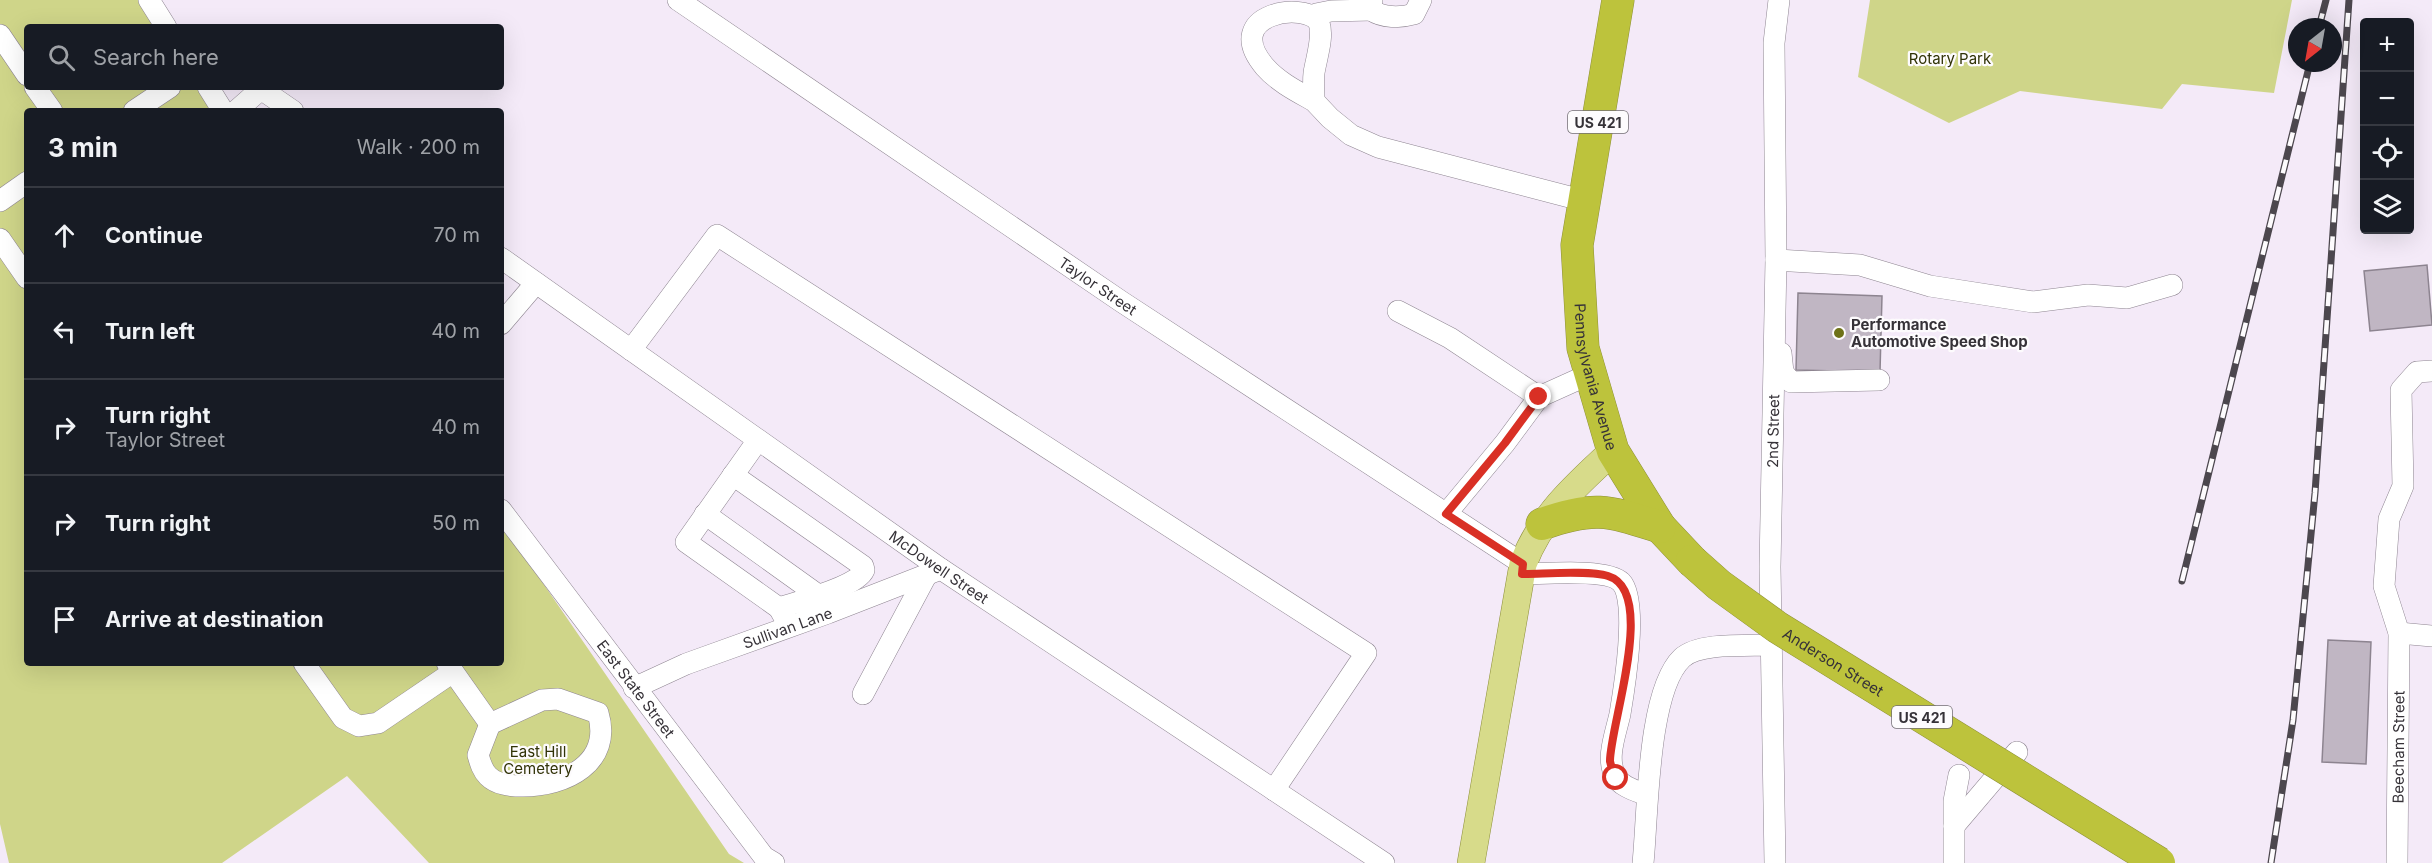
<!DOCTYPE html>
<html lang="en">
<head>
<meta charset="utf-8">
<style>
	:root { --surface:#171b24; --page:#242831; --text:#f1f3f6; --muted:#9ea1a6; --line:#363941 }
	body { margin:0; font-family:Inter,sans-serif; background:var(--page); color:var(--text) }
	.controls { position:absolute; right:18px; top:18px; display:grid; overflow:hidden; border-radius:6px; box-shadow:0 6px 24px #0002 }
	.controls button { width:54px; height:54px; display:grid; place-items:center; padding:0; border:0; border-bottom:2px solid var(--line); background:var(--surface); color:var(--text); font:30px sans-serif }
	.compass { position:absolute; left:2288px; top:18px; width:54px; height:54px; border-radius:50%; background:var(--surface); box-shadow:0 6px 24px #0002; rotate:211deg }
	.stop { position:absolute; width:18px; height:18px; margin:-14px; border:4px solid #d93025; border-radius:50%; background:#fff }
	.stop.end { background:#d93025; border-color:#fff; box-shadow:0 2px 6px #0008 }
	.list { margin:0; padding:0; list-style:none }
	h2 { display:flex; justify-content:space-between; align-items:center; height:78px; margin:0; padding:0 24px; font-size:26px }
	h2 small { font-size:20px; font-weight:400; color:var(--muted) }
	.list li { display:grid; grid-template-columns:39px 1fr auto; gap:18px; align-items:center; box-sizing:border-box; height:96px; padding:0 24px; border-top:2px solid var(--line) }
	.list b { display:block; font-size:22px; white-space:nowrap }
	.list p { margin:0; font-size:20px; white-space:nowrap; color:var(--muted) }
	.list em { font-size:20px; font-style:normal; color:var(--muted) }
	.icon { flex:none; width:33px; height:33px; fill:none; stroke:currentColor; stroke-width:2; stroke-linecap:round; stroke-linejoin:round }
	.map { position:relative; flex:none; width:2432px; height:863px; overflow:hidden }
	.search { position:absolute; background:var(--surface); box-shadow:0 6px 24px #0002; left:24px; top:24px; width:480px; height:66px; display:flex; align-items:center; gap:15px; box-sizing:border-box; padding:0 21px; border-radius:6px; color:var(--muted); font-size:22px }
	.panel { position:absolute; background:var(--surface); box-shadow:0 6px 24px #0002; left:24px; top:108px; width:480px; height:558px; border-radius:6px }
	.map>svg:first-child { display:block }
	.green { fill:#cfd589 }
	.building { fill:#c0b6c3; stroke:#8d8490; stroke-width:1.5 }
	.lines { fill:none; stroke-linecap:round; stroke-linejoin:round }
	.minor-casing { stroke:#8e8591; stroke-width:22 }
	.major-casing { stroke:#8e903b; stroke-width:28 }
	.highway-casing { stroke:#8e903b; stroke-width:33 }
	.minor { stroke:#fff; stroke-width:21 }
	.major { stroke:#d7db8a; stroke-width:27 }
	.highway { stroke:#bdc33c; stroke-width:32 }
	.rail-casing { stroke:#4c474e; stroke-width:7 }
	.rail { stroke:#fdfbfd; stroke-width:4.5; stroke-dasharray:14; stroke-linecap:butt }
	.highway-bridge-casing { stroke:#8e903b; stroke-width:33; stroke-linecap:butt }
	.highway-bridge { stroke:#bdc33c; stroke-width:32 }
	.route { stroke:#d93025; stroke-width:8 }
	.poi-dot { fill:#6e7218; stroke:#fdfbfd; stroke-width:2 }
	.labels { text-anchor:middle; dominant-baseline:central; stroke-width:4.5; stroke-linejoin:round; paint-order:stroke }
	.shield { fill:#fdfbfd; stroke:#726e73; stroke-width:1.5 }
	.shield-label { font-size:14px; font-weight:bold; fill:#363238 }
	.park-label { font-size:15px; fill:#313307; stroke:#fdfbfd }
	.street-label { font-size:15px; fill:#363238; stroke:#fdfbfd }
	.poi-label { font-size:15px; font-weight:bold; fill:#363238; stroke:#fdfbfd; text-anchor:start }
</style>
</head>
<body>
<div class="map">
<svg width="2432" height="863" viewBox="0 0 2432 863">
	<rect width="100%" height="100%" fill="#f4eaf8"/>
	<path class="green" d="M0,0H141L160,27H27V87H201L218,111H27V663H501V522L729,854L744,863H429L347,776L222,863H9L0,824Z
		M1870,0H2292L2274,93L2182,84L2162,109L2020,91L1949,123L1858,77Z"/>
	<path class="building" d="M2427,265L2432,325L2370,331L2364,271Z
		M1798,293L1882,296L1880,372L1796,370Z
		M2328,640L2371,642L2366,764L2322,762Z"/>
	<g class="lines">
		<g class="minor-casing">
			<g id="minor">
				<path d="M149,0L166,27"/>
				<path id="s1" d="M678,0L1122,302L1523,564"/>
				<path d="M1372,0L1371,10C1383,18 1400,18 1414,14L1421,0"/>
				<path d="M1316,14L1331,11L1371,10"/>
				<path d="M0,35L27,75"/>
				<path d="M35,87L52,111"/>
				<path d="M208,87L223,111"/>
				<path d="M258,87L293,111"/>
				<path d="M1314,101C1298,92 1278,82 1265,67C1219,13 1308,0 1319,23C1324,37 1316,59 1314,73C1313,82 1314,92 1314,101L1330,118L1351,135L1378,147L1585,201"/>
				<path d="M134,111L170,87"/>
				<path d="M236,111L261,89"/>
				<path d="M0,201L27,182"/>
				<path d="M0,239L27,278"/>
				<path id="s2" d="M501,258L941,569L1384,863"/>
				<path d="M1776,260L1860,265L1930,286L2033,302L2088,295L2127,298L2172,285"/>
				<path d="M1398,311L1450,338L1539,397"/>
				<path d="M501,324L536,283"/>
				<path d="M631,350L717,235L1366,653L1274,790"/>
				<path d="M1781,353L1783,372L1791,382L1879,380"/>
				<path d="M758,440L686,542L779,608L789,626"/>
				<path d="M733,475L863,566L864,570C857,587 797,602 779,608"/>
				<path id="s3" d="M501,510L764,857L774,863"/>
				<path d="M705,514L818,595"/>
				<path d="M1446,514L1505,443L1539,397L1590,374"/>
				<path d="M1522,574C1543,574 1607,568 1621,582C1639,600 1624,690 1620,714C1616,733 1605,759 1616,777C1621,787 1637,791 1647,795"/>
				<path d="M2399,633L2432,636"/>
				<path d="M304,663L343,718L359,726L378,723L453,672"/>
				<path d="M447,663L490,724"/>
				<path id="s4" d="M634,688L686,664L828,613L941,569"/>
				<path d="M863,694L927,574"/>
				<path d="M558,699L598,713C613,763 565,786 523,786C511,786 497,785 488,776C482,770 480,762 478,755L490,724L542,700Z"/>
				<path d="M1954,826L2017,752"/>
				<path d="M1643,863C1648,816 1647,691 1682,658C1699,642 1748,646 1771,645"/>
				<path id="s5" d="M1775,863L1770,567L1776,260L1774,43L1779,0"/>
				<path d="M1954,863V801L1959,775"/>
				<path id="s6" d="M2397,863L2399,633L2384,586L2389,519L2403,486L2401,390L2417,372L2432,371"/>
			</g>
		</g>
		<g class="major-casing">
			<path id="major" d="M1471,863L1523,564C1541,516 1576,485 1613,451"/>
		</g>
		<g class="highway-casing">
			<g id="highway">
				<path id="s7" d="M1618,0L1577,245L1583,348L1613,451L1660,527L1692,561"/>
				<path d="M1542,524C1595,505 1609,511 1660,527"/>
			</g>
		</g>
		<use href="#minor" class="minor"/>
		<use href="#major" class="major"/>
		<use href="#highway" class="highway"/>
		<g class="rail-casing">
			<path id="rail" d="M2319,27L2326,0
				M2182,581L2310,63
				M2271,863L2293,720L2315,493L2349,0"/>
		</g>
		<use href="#rail" class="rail"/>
		<g class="highway-bridge-casing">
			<g id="highway-bridge">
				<path id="s8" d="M1692,561L1719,585L1777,627L2159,863"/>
			</g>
		</g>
		<use href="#highway-bridge" class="highway-bridge"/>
	</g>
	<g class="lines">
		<path class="route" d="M1539,397L1505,443L1446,514L1523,564L1522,574C1544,574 1589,570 1608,576C1658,591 1610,725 1610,761C1611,767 1614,773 1616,778"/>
	</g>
	<circle class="poi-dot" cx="1839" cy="333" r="6"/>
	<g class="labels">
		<g class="shield">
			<rect x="1568" y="111" width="60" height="22" rx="4.5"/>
			<rect x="1892" y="706" width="60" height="22" rx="4.5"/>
		</g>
		<g class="shield-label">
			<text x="1598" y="122">US 421</text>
			<text x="1922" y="717">US 421</text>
		</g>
		<g class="park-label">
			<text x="1950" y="58">Rotary Park</text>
			<text x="538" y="751">East Hill<tspan x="538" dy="17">Cemetery</tspan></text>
		</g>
		<g class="street-label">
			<text stroke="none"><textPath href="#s1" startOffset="508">Taylor Street</textPath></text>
			<text stroke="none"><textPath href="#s7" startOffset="382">Pennsylvania Avenue</textPath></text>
			<text stroke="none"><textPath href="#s5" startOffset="432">2nd Street</textPath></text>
			<text stroke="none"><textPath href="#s2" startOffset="536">McDowell Street</textPath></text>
			<text stroke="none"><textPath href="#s4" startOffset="165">Sullivan Lane</textPath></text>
			<text stroke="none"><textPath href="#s8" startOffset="174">Anderson Street</textPath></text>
			<text stroke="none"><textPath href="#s3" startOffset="224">East State Street</textPath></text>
			<text stroke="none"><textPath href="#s6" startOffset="116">Beecham Street</textPath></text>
		</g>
		<g class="poi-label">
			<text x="1851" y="324">Performance<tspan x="1851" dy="17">Automotive Speed Shop</tspan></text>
		</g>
	</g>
</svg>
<div class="controls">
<button>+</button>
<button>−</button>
<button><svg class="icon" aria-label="locate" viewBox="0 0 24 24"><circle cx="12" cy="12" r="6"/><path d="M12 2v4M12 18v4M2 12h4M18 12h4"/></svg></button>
<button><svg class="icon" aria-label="layers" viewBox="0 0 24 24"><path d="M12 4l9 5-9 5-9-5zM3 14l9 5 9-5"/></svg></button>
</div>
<svg class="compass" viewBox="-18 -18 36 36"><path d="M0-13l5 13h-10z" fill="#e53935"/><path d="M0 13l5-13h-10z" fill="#9ea1a6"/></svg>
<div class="stop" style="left:1616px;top:778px"></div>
<div class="stop end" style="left:1539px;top:397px"></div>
<div class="search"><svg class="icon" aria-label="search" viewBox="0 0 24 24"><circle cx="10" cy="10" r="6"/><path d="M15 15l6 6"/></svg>Search here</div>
<section class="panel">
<h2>3 min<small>Walk · 200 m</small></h2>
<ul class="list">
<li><svg class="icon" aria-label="ahead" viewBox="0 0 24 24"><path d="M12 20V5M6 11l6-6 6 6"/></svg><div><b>Continue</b></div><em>70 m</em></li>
<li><svg class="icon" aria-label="left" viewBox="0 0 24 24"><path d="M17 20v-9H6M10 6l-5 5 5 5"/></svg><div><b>Turn left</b></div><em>40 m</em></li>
<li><svg class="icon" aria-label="right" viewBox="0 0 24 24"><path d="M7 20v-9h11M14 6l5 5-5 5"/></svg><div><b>Turn right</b><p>Taylor Street</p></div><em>40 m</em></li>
<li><svg class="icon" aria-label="right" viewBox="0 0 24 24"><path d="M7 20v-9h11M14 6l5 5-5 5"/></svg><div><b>Turn right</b></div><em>50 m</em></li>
<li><svg class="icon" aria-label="arrive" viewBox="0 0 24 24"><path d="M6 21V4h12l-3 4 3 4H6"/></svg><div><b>Arrive at destination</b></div></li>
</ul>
</section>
</div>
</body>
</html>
